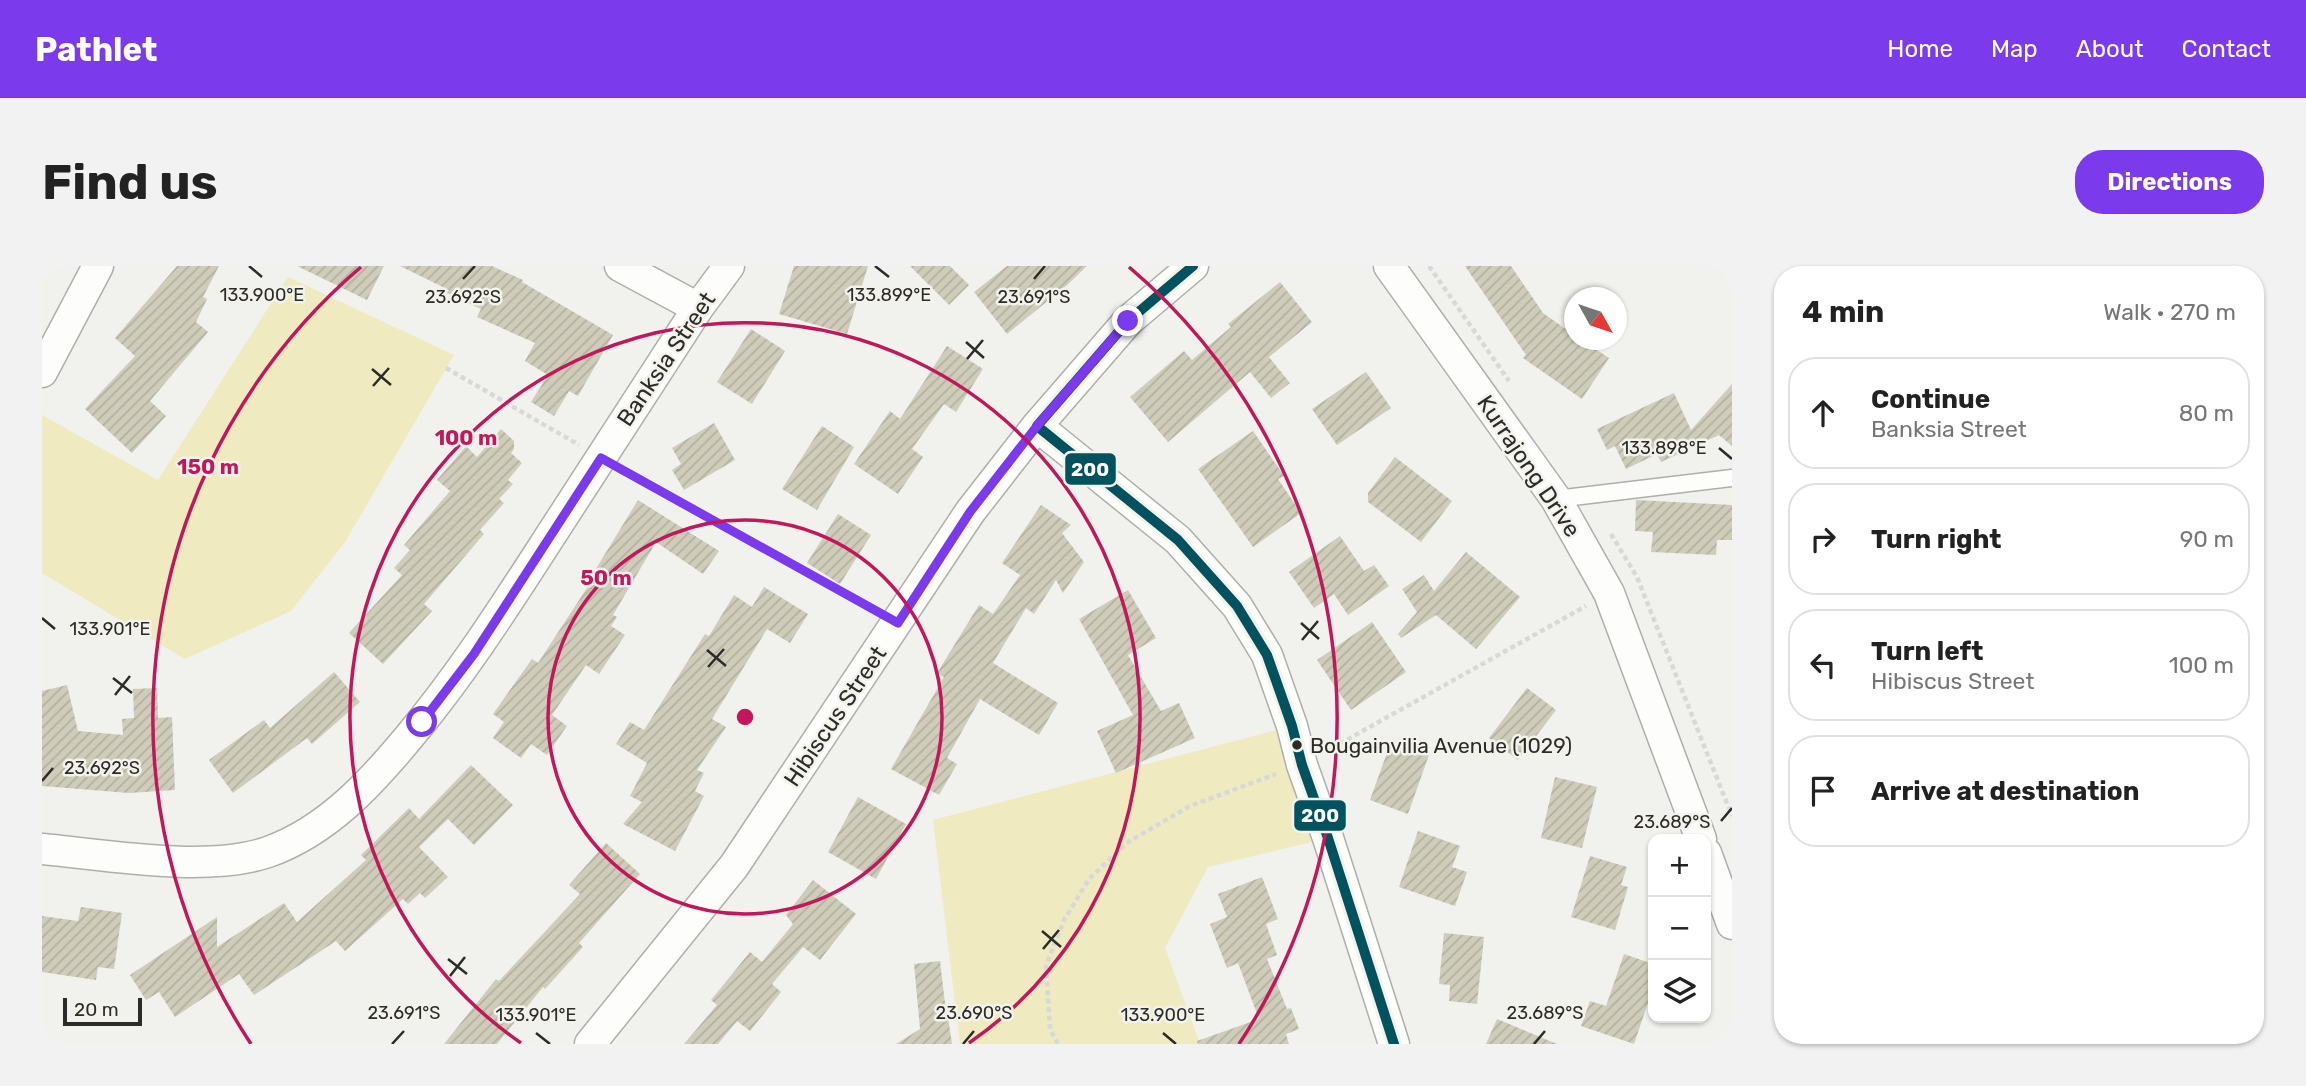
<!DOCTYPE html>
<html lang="en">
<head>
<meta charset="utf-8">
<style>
	:root { --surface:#fff; --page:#f2f2f2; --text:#222; --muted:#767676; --line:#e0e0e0; --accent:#7c3aed }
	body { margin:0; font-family:Rubik,sans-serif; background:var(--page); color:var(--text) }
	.controls { position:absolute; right:21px; bottom:21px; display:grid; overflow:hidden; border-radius:14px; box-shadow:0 2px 5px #0004 }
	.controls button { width:63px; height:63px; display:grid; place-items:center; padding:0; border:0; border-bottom:2px solid var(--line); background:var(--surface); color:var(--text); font:35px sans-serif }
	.compass { position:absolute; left:1522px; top:21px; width:63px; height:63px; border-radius:50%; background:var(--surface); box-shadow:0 2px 5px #0004; rotate:130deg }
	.scale { position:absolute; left:21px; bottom:18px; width:79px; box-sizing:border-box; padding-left:7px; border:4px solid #2b2b29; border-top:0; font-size:19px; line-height:24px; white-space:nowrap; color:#2b2b29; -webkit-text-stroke:5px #f3f2eb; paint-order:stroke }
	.stop { position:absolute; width:21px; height:21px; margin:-16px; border:5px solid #7c3aed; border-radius:50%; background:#fff }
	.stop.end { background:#7c3aed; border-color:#fff; box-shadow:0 2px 7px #0008 }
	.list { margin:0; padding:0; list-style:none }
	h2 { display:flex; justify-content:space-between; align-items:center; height:91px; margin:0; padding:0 28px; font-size:30px }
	h2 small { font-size:23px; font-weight:400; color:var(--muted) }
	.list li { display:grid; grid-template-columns:46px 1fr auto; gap:21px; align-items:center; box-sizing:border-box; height:112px; margin:0 14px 14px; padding:0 14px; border:2px solid var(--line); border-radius:28px }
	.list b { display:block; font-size:26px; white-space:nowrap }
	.list p { margin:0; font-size:23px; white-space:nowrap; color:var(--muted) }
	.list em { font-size:23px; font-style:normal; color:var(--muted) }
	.icon { flex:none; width:38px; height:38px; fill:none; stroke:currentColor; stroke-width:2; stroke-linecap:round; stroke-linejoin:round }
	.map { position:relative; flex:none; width:1690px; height:778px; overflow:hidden; border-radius:28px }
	header { display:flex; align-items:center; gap:42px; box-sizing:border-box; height:98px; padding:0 35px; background:var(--accent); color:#fff }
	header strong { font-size:33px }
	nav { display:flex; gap:38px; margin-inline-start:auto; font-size:24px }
	.intro { display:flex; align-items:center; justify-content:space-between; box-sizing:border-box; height:168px; padding:0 42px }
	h1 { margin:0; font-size:49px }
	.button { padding:18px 32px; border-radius:28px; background:var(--accent); color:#fff; font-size:24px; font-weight:700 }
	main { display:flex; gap:42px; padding:0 42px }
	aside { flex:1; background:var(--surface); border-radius:28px; box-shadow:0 2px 5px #0004 }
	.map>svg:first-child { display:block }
	.park { fill:#efeac0 }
	.building { fill:url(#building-hatch) }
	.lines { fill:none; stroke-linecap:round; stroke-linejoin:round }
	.service-casing { stroke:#aeaeab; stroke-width:19 }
	.minor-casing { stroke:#aeaeab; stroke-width:33 }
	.path { stroke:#d8d8d7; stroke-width:4.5; stroke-dasharray:5 3.5; stroke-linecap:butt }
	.service { stroke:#fdfdfc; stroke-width:16 }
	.minor { stroke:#fdfdfc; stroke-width:30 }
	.bus-1-casing { stroke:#f3f2eb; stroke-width:16 }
	.bus-1 { stroke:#00535e; stroke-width:10 }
	.route { stroke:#7c3aed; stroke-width:9 }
	.ticks { fill:none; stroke:#2b2b29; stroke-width:2.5 }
	.ring { fill:none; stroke:#c2185b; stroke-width:3.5 }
	.bus-dot { fill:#2b2b29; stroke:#f3f2eb; stroke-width:2.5 }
	.labels { text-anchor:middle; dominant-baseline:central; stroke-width:5; stroke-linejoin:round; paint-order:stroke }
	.bus-label { font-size:21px; fill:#2b2b29; stroke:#f3f2eb; text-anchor:start }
	.street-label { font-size:23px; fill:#2b2b29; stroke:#f3f2eb }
	.ticks-label { font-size:18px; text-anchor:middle; fill:#2b2b29; stroke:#f3f2eb; stroke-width:5; stroke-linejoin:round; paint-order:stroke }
	.centre { fill:#c2185b; stroke:#f3f2eb; stroke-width:3.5 }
	.ring-label { font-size:21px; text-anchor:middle; font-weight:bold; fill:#c2185b; stroke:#f3f2eb; stroke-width:5; stroke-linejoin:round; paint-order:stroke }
	.line-badge { stroke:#f3f2eb; stroke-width:2.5 }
	.badge-label { font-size:19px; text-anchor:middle; font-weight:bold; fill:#fff }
</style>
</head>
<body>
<header>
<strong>Pathlet</strong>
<nav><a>Home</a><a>Map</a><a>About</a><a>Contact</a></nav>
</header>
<div class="intro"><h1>Find us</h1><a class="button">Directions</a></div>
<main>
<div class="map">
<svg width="1690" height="778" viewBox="0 0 1690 778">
	<defs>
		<pattern id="building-hatch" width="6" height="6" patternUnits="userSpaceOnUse" patternTransform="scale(1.75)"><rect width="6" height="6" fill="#cfcdba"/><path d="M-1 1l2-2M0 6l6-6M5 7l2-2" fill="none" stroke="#b2b0a0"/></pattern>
	</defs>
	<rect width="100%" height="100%" fill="#f1f1ed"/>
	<path class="park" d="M246,11L412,89L303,276L249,345L143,393L0,307V149L116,214Z
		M1250,460L1286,572L1166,601L1123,682L1158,778H918L891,554Z"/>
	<path class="building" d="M135,0H177L161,31L165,33L154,56L166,66L108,135L124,150L90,187L43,143L93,90L73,72Z
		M255,0H342L325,34Z
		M358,0H450L481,14L480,16L571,69L536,130L527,125L512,150L489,136L506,109L483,95L493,77L435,51L439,43L405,27L407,24Z
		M752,0H826L805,68L737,48Z
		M868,0H908L927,19L907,39Z
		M965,0H1045L1024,20L965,68L932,26Z
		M1423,0H1469L1501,47L1532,69V74H1540L1567,92L1540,133L1481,92L1484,89Z
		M1238,16L1270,56L1227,91L1248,117L1229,132L1208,106L1126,176L1088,131L1142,85L1150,94L1189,61L1186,58Z
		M709,63L743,85L710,138L675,116Z
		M905,80L941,103L914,146L902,138L870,183L881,191L856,228L812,198L848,145L858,153Z
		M1324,106L1349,142L1295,179L1270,143Z
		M1690,118V180L1677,169L1619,196L1615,188L1584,203L1573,180L1565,184L1555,163L1632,127L1649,164Z
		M672,157L693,194L642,224L630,204L639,198L630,182Z
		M780,160L812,181L775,244L740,223Z
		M459,163L472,175V183L469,187L480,197L466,214L471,218L457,233L462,237L438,264L442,268L382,338L390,345L341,398L307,367L360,309L352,302L368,284L362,279L408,225L395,214L424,180L435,191Z
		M1211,165L1242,210L1236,213L1259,247L1211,281L1156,203Z
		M1353,191L1410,235L1379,276L1326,236V227Z
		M596,234L677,285L661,308L614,276L571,349L575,351L569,360L583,369L557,408L544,399L510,449L525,460L505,489L489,478L479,492L451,472L462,456L451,448L490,393L496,397L554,308L552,306Z
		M1594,234L1690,239V274H1675L1674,289L1609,286L1611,266L1593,265Z
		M999,239L1029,259L1020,267L1042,296L1021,327L1014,314L992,348L984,342L951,397L1016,437L997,469L938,433L905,492L915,498L897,529L849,503L902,411L895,407L937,339L951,348L978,309L960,297Z
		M796,248L829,269L798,318L765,297Z
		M1298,270L1322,305L1332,299L1347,320L1306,349L1292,328L1272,342L1247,306Z
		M1424,286L1478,331L1434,383L1394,349L1359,372L1356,368L1375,346L1360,323L1382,309L1392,325Z
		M722,321L766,348L748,377L725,363L670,453L684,461L655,504L662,507L653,525L662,530L633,585L581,558L600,536L588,530L605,497L574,478L588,456L602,464L663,368L667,370L692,329L710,341Z
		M1086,324L1114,372L1086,389L1119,445L1137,437L1153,472L1074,507L1055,465L1091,449L1037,353Z
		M1330,356L1364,406L1309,444L1275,394Z
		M292,406L318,436L270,478L265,472L191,527L167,494L222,454L228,462Z
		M25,419L36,465L81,469L80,453L92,452L91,423L115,422L116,452L130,451L133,524L87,527L0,520V425Z
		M1485,422L1514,444L1476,494L1447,472Z
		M1362,476L1388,486L1366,548L1328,534L1346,484L1357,488Z
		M429,499L471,539L432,579L406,553L377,581L406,611L383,632L378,627L366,638L361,633L303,685L294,675L212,729L197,708L133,751L117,726L104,734L88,709L175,651V681L242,637L255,656L324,594L319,589L367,542L377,553Z
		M1513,511L1555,521L1540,582L1499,572Z
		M816,531L864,558L834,613L786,586Z
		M1376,565L1418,580L1410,601L1425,606L1413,640L1357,621Z
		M564,577L598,608L537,677L541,681L503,723L501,721L455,778H402L454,713L457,715L538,628L527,619Z
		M1548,590L1585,601L1579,619L1586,621L1573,664L1529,651Z
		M1220,611L1236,653L1224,658L1235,689L1225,693L1245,743L1249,742L1257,763L1244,768L1247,778H1156L1155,775L1217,753L1196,697L1185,702L1168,658L1185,651L1176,628Z
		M771,614L814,648L778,694L761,681L730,718L739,726L708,765L695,755L676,778H642L675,739L669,734L708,686L720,696L751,658L744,649Z
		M39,641L80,647L72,703L56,701L54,714L0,706V650L36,655Z
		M1402,667L1442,671L1435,738L1407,735L1408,719L1397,718Z
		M1582,688L1611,698V722L1592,778L1539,760L1548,735L1564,740Z
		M898,695L904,746L905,745L910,778H854L878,763L872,698Z
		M1455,753L1515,778H1444Z"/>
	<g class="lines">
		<g class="service-casing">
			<path id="service" d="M1514,233L1690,212"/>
		</g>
		<g class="minor-casing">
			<path id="minor" d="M578,0L656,42
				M1347,0L1514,233L1567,327L1659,573
				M0,106L56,0
				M995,160L1136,274L1195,340L1225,389L1250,460L1260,499L1286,572L1352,778
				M0,583C64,589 165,607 226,586C285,565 328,518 367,471C424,403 470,329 518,255C564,184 610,113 656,42L687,0
				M1664,587L1690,658
				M548,778L692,600L928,246L995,160L1086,55L1151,0"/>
		</g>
		<path class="path" d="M1387,0L1467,115
			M404,102L537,179
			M581,204L830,343
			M1569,268L1595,311L1690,550
			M1283,486L1544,340
			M1016,778L1008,763L1004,700L1022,654L1047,613L1086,576L1148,540L1234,508"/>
		<use href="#service" class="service"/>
		<use href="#minor" class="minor"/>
		<g class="bus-1-casing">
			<path id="bus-1" d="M1151,0L1086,55L995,160L1136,274L1195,340L1225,389L1250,460L1260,499L1286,572L1352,778"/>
		</g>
		<use href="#bus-1" class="bus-1"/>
	</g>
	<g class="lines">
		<path class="route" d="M380,456L432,388L559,192L856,357L928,246L995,160L1086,55"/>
	</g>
	<path class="ticks" d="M207,0L220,11M833,0L847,11M421,13L433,0M992,13L1003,0M924,76L942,92M925,93L941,74M330,103L349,119M331,120L347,102M1677,182L1690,193M0,352L13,363M1259,357L1277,373M1260,374L1276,355M665,384L684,400M666,401L682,383M71,412L90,427M73,429L88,410M0,515L11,502M1679,555L1690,542M1000,665L1019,681M1001,683L1017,664M406,693L425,708M408,710L423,691M494,767L508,778M1121,767L1134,778M350,778L362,765M921,778L932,765M1492,778L1503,765"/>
	<g class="ring">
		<circle cx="703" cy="451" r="197"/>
		<path d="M479 777A395 395 0 1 1 927 777"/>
		<path d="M209 778A592 592 0 0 1 319 1M1087 1A592 592 0 0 1 1197 778"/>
	</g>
	<circle class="bus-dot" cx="1255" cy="479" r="6"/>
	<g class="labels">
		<g class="bus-label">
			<text x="1268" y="479">Bougainvilia Avenue (1029)</text>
		</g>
		<g class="street-label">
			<text transform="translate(624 93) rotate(-56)">Banksia Street</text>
			<text transform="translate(1487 200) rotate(56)">Kurrajong Drive</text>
			<text transform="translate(793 450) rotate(-56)">Hibiscus Street</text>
		</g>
	</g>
	<g class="ticks-label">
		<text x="220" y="35">133.900°E</text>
		<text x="847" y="35">133.899°E</text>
		<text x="421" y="37">23.692°S</text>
		<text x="992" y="37">23.691°S</text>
		<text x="1622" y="188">133.898°E</text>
		<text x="68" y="369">133.901°E</text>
		<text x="60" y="508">23.692°S</text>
		<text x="1630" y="562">23.689°S</text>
		<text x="362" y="753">23.691°S</text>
		<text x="932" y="753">23.690°S</text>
		<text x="1503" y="753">23.689°S</text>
		<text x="494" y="755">133.901°E</text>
		<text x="1121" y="755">133.900°E</text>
	</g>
	<circle cx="703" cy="451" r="10" class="centre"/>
	<g class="ring-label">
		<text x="424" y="179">100 m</text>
		<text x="166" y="208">150 m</text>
		<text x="564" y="319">50 m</text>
	</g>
	<g class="line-badge">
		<rect x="1022" y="186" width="53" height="34" rx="7" fill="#00535e"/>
		<rect x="1251" y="533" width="54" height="33" rx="7" fill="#00535e"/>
	</g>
	<g class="badge-label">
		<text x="1048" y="210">200</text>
		<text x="1278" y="556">200</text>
	</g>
</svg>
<div class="controls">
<button>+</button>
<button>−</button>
<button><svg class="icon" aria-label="layers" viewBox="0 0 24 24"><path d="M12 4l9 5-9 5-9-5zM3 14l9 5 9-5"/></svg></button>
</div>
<svg class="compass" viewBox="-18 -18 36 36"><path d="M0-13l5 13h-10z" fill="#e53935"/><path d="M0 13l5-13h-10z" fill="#767676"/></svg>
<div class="scale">20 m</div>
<div class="stop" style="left:380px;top:456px"></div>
<div class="stop end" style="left:1086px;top:55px"></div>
</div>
<aside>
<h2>4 min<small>Walk · 270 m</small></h2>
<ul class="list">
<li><svg class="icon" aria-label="ahead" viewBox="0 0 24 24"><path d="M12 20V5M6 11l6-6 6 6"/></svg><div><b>Continue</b><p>Banksia Street</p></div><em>80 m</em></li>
<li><svg class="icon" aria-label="right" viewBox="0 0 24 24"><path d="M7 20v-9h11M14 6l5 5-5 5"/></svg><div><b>Turn right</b></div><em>90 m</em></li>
<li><svg class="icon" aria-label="left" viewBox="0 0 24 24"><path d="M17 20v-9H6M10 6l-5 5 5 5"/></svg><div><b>Turn left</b><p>Hibiscus Street</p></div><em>100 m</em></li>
<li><svg class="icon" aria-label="arrive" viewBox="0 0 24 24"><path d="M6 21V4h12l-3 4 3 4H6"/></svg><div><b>Arrive at destination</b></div></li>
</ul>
</aside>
</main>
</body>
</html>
